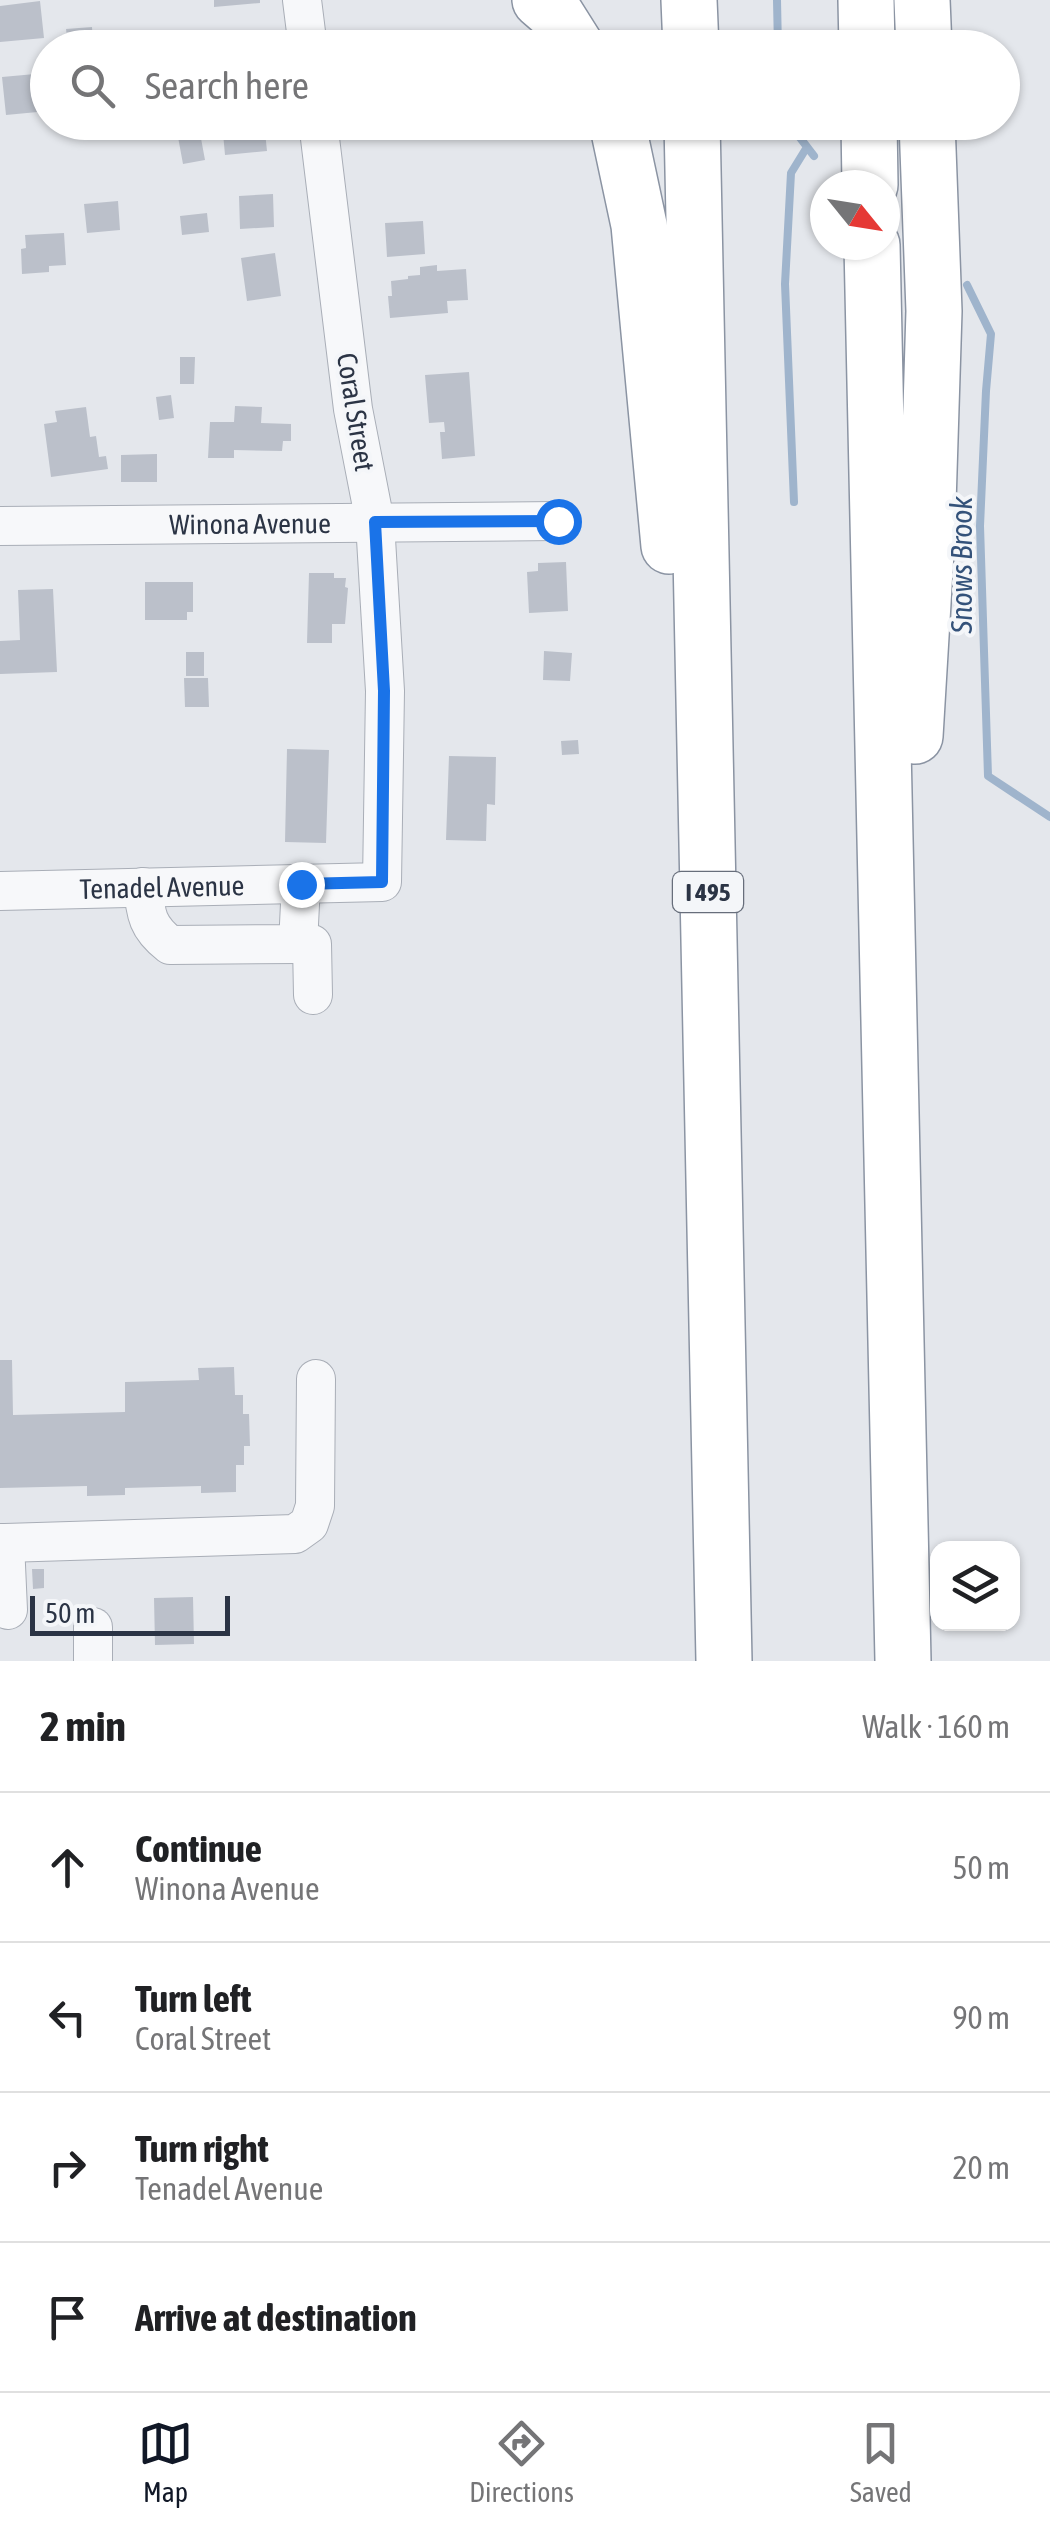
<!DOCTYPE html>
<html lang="en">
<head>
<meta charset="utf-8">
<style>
	:root { --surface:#fff; --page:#f6f6f6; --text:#202124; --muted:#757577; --line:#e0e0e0; --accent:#111827 }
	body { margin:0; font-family:"Asap Condensed",sans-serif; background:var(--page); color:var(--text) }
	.controls { position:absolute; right:30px; bottom:30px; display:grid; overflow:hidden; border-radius:20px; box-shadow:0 2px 8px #0004 }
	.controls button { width:90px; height:90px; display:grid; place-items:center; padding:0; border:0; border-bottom:2px solid var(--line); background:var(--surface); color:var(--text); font:50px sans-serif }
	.compass { position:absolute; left:810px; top:170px; width:90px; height:90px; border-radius:50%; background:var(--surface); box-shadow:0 2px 8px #0004; rotate:120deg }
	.scale { position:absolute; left:30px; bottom:25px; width:200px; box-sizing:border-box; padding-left:10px; border:5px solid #2b3445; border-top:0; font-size:28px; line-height:35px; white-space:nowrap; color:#2b3445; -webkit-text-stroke:8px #f4f6f9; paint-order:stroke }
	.stop { position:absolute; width:30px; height:30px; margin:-22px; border:8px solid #1a73e8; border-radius:50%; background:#fff }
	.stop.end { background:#1a73e8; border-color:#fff; box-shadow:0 2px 10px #0008 }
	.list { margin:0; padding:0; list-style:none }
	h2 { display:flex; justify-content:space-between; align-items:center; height:130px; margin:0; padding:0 40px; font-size:42px }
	h2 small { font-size:32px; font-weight:400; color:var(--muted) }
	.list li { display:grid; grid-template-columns:65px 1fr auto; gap:30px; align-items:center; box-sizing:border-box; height:150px; padding:0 40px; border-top:2px solid var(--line) }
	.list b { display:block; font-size:38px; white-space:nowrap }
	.list p { margin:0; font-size:32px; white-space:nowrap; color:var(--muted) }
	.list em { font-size:32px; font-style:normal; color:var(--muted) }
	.icon { flex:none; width:55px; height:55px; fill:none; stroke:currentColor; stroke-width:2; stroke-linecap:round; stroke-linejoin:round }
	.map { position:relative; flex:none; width:1050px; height:1661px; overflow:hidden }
	.search { position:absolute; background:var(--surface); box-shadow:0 2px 8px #0004; left:30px; right:30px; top:30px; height:110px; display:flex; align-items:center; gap:25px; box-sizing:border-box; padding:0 35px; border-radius:55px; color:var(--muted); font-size:38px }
	.sheet { height:730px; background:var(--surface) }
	nav { display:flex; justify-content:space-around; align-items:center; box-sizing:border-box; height:140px; border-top:2px solid var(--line); background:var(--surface); font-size:28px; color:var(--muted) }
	nav a { display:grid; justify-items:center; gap:5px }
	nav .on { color:var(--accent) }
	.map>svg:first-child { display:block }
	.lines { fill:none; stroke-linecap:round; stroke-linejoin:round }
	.stream { stroke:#9fb4cc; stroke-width:8 }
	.building { fill:#bbc0ca }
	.minor-casing { stroke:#a9aeb7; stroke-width:40 }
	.highway-casing { stroke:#8b94a3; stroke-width:58 }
	.minor { stroke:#f7f8fa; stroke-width:38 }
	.highway { stroke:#fff; stroke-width:55 }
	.route { stroke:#1a73e8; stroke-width:12 }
	.labels { text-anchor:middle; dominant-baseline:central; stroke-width:8; stroke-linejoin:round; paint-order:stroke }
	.shield { fill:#f4f6f9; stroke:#676e7b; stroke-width:2.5 }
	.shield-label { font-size:25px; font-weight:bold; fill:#2b3445 }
	.street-label { font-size:28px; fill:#2b3445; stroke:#f4f6f9 }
	.water-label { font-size:30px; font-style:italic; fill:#34527a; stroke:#f4f6f9 }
</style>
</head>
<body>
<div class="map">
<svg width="1050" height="1661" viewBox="0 0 1050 1661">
	<rect width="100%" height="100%" fill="#e4e7ec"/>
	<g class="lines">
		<path class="stream" d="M777,0L778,48
			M788,122L814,156
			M967,285L991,334L986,391L980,526L988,776L1050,817
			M794,502L785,284L791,173L807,147"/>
	</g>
	<path class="building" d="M214,0H260V3L214,7Z
		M40,1L44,38L0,42V6Z
		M92,27L93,44L68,46L66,29Z
		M488,39L489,48H463L462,42Z
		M46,73L48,111L6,115L2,77Z
		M227,122H264L267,151L225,155L223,133L228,132Z
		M200,133L205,160L183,164L178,137Z
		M273,194L274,227L240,229L239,196Z
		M118,201L120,230L87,233L84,204Z
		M207,213L209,232L182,235L180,216Z
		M423,221L425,254L387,257L385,223Z
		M64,233L66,265L49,266V272L22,274L21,249L26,248L25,235Z
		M275,253L281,296L247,301L241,258Z
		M437,265V271L466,269L468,300L447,301L448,313L390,318L388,296H392L391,281L408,279V276L420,275V267Z
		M180,357H195L194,384H180Z
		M469,372L475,456L442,459L440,432H445L444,422L429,423L425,375Z
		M171,395L174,418L159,420L156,397Z
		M235,406L262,407L261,423L291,424V441H283L282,451L234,450V458H208L210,422H234Z
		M86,407L90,437L96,436L99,457L106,456L108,469L51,477L44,424L57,422L55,411Z
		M157,454V482H121V455Z
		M566,562L568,611L529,613L527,572L538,571V563Z
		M309,573H334V578H346L345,587L348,588L345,624H332V643H307Z
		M145,582H193V612H187V620H145Z
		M53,589L57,672L0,674V641L20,640L18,590Z
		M544,651L572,653L570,681L543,680Z
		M186,652H204V676H186Z
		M184,678H208L209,707H185Z
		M578,740L579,754L562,755L561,741Z
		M287,749L329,750L326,843L285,842Z
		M449,756L496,757L495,805L487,804L486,841L446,840Z
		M0,1360H12L13,1415L125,1412V1382L199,1380L198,1368L234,1367L235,1395H243V1414H249L250,1446H244V1465H236V1492L201,1493V1486L125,1488V1495L87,1496V1486L0,1488Z
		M32,1569H44V1588L33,1589Z
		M193,1597L194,1644L155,1645L154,1598Z"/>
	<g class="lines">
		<g class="minor-casing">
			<g id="minor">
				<path d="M302,0L308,48"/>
				<path id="s1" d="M0,526L558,521"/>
				<path d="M143,887C146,915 147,927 170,945L298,944L301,884"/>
				<path id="s2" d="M0,891L382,882L385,691L375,522L353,409L318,122"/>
				<path d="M298,944H312L313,995"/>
				<path d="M0,1543H5L8,1610"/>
				<path d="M5,1543L295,1534L309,1524L315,1506L316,1379"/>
				<path d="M93,1627V1661"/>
			</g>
		</g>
		<g class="highway-casing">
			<path id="highway" d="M540,0L555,13L577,48
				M689,0L691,48
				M866,0L867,48
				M922,0L924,48
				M617,122L639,225L669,546
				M692,122L724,1661
				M869,122L870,185
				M872,245L903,1661
				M915,736L927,536L934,311L927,122"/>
		</g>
		<use href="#minor" class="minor"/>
		<use href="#highway" class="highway"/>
	</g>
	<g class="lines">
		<path class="route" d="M301,884L382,882L384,691L375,522L558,521"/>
	</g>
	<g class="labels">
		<rect class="shield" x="673" y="872" width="70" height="40" rx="8"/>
		<g class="shield-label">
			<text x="708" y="892">I 495</text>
		</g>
		<g class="street-label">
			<text transform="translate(356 412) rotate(81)">Coral Street</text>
			<text stroke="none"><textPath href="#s1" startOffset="250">Winona Avenue</textPath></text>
			<text stroke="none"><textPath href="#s2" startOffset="162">Tenadel Avenue</textPath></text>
		</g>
		<g class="water-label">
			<text transform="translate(961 565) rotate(-90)">Snows Brook</text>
		</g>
	</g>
</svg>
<div class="controls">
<button><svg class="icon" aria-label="layers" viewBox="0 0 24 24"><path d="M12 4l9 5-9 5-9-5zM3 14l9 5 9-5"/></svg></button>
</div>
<svg class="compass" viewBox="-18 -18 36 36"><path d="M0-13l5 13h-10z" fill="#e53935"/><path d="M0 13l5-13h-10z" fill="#757577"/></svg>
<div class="scale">50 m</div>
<div class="stop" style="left:558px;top:521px"></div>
<div class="stop end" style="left:301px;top:884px"></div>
<div class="search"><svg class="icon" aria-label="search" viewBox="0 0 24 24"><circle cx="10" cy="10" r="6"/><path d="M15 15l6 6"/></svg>Search here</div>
</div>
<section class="sheet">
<h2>2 min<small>Walk · 160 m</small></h2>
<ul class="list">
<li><svg class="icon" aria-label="ahead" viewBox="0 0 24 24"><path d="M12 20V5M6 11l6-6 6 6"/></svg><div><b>Continue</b><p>Winona Avenue</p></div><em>50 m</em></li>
<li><svg class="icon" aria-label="left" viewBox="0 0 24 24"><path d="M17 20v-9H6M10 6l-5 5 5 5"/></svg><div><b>Turn left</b><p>Coral Street</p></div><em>90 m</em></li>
<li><svg class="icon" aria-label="right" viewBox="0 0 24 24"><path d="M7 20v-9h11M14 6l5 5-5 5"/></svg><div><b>Turn right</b><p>Tenadel Avenue</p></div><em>20 m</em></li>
<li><svg class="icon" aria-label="arrive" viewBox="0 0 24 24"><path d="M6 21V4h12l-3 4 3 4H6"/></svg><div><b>Arrive at destination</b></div></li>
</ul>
</section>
<nav>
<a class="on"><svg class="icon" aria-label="map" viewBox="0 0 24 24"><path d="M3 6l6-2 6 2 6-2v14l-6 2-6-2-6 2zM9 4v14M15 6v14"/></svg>Map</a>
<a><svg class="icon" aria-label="directions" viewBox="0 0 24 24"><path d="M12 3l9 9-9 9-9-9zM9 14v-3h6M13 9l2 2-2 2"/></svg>Directions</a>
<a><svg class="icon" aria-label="saved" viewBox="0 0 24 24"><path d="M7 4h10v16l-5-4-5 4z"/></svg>Saved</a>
</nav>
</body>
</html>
